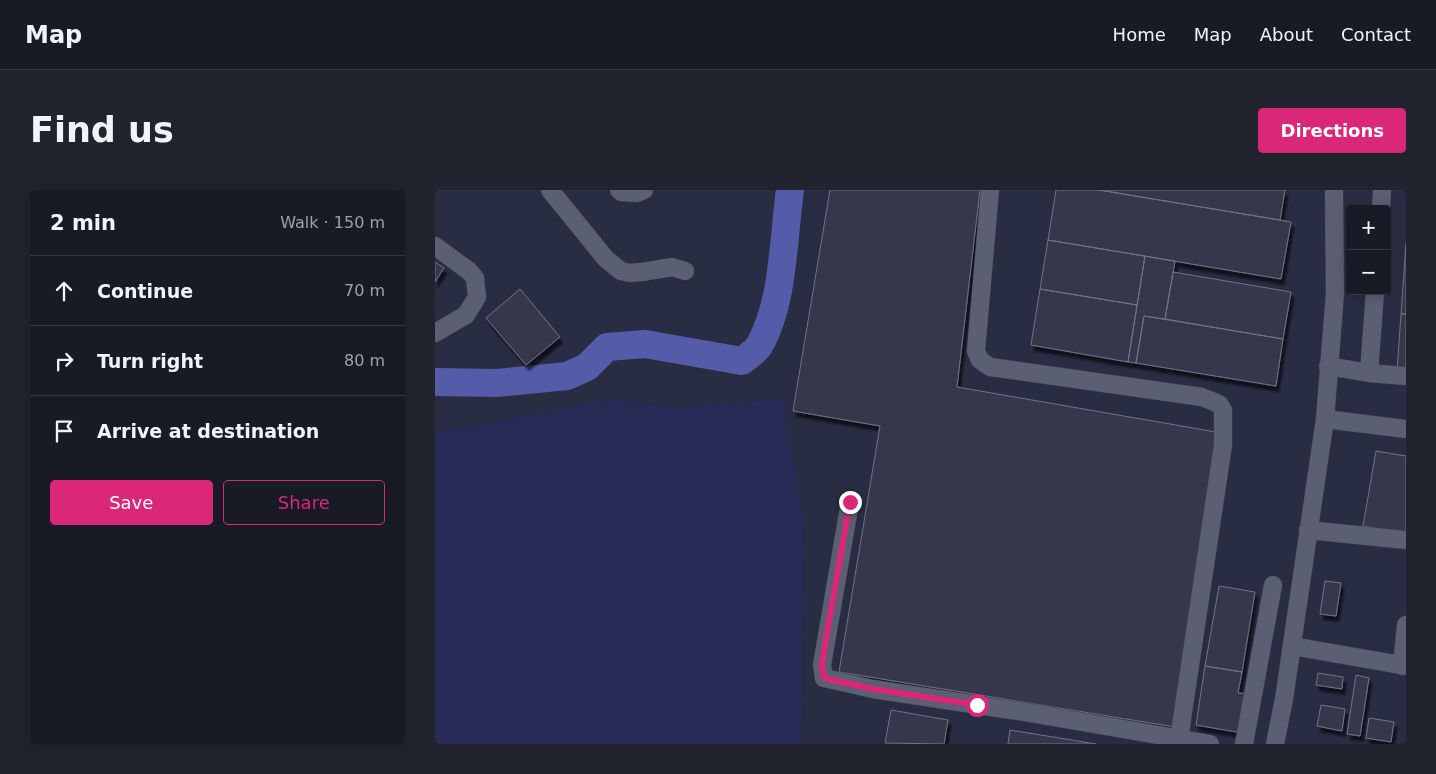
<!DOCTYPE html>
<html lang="en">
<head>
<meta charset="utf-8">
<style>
	:root { --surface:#181a26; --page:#21232e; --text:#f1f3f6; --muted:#9fa1a7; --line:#363843; --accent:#db2777 }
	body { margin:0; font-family:"DejaVu Sans",sans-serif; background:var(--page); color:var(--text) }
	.controls { position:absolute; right:15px; top:15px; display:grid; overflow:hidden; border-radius:5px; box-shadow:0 2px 12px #0003 }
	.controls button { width:45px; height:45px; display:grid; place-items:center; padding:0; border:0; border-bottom:1px solid var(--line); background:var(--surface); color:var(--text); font:25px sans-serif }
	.stop { position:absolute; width:15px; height:15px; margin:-11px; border:4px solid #db2777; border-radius:50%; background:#fff }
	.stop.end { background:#db2777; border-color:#fff; box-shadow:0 1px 5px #0008 }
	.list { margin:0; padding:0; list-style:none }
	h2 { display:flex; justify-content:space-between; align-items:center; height:65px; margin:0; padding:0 20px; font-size:21px }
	h2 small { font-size:16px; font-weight:400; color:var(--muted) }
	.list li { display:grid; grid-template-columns:32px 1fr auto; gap:15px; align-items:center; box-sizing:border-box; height:70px; padding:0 20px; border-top:1px solid var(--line) }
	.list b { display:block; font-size:19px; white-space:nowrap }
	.list em { font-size:16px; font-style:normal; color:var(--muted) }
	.actions { display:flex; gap:10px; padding:15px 20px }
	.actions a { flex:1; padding:11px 0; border:1px solid var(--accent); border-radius:5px; text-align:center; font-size:18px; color:var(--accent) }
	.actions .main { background:var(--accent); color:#fff }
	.icon { flex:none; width:28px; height:28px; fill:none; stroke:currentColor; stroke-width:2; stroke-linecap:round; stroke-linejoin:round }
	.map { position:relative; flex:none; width:971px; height:554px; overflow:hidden; border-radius:5px }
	header { display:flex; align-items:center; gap:30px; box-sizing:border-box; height:70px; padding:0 25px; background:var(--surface); border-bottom:1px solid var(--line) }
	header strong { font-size:24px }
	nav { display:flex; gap:28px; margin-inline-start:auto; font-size:18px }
	.intro { display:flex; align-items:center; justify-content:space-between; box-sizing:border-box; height:120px; padding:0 30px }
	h1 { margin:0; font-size:35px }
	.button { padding:12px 22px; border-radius:5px; background:var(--accent); color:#fff; font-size:18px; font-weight:700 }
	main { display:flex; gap:30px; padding:0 30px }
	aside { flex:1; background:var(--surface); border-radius:5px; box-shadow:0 2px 12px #0003 }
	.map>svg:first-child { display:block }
	.built { fill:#292d43; fill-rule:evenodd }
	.green { fill:#272b55 }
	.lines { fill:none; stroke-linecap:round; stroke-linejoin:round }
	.river { stroke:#545caa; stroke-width:28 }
	.building { fill:#35394b; stroke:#6f7387; filter:url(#shadow) }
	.minor-casing { stroke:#3f414e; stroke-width:19 }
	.minor { stroke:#5b5f73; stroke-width:18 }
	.route { stroke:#db2777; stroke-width:6 }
</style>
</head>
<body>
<header>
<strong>Map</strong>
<nav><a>Home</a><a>Map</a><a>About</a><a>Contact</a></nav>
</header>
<div class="intro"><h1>Find us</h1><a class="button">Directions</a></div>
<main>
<aside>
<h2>2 min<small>Walk · 150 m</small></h2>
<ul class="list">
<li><svg class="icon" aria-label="ahead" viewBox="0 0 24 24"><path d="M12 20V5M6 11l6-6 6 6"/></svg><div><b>Continue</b></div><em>70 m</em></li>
<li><svg class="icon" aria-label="right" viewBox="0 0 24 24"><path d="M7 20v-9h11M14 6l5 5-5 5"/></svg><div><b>Turn right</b></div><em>80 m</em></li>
<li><svg class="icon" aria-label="arrive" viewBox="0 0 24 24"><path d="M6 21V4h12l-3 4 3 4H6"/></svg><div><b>Arrive at destination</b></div></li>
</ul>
<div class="actions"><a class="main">Save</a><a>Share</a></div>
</aside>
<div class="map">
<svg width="971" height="554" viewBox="0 0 971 554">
	<defs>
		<filter id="shadow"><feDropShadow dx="3" dy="5.5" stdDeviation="1" flood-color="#0009"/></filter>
	</defs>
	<rect width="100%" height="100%" fill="#202333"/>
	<path class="built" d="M0,0H971V554H365L367,534L347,208L248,217L210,214L182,208L0,243ZM915,19H952V101H915Z"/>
	<path class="green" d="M182,208L210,214L248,217L347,208L368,328L367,534L365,554H0V243Z"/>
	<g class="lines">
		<path class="river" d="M0,192L62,193L132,186L152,177L172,157L210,154L307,171C312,167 320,162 324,156C349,113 348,49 355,0"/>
	</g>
	<path class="building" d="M395,0H545L522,197L781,242L740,537L404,482L445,236L358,221Z
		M621,0H664L856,32L846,89L613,50Z
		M664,0H850L845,30Z
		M613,50L710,66L702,115L605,99Z
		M971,53V124H966Z
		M710,66L740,71L730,129L709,126L701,173L693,172Z
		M0,72L9,78L0,92Z
		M738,82L856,102L848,149L730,129Z
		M85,99L125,147L91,175L51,128Z
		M605,99L702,115L693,172L596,155Z
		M966,124H971V182L962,181Z
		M709,126L848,149L841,196L701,173Z
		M941,261L971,266V344L928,336Z
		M890,391L906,393L901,426L885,424Z
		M784,396L820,402L807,482L770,476Z
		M770,476L807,482L803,503L814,504L807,543L761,535Z
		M883,483L908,487L907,499L881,495Z
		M921,485L934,488L925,546L912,544Z
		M886,515L910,519L907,541L882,536Z
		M456,520L513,530L509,554L450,553Z
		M934,528L959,532L956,552L931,548Z
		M575,540L661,554H573Z"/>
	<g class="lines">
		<g class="minor-casing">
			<path id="minor" d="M115,0L171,69L186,81L195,83L207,82L237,77L250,81
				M184,0L186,2L202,3L209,0
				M555,0L541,161L545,170L555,177L767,207L784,214L788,220V255L744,549
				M946,19L947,0
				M0,56L34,81L40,88L42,107L31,125L0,143
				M893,176L934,183L971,186
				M934,183L940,101
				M890,229L971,239
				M415,312L387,475L389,488L438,499L596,523L775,554
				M873,340L971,350
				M857,456L971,476
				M967,476L971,435
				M809,554L838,395
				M840,554L849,509L890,229L900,103L899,0"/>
		</g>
		<use href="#minor" class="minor"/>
	</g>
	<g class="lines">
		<path class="route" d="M415,312L391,449L387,475L388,485L392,489L438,499L542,515"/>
	</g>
</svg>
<div class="controls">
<button>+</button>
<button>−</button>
</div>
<div class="stop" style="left:542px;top:515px"></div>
<div class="stop end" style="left:415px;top:312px"></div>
</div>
</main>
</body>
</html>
